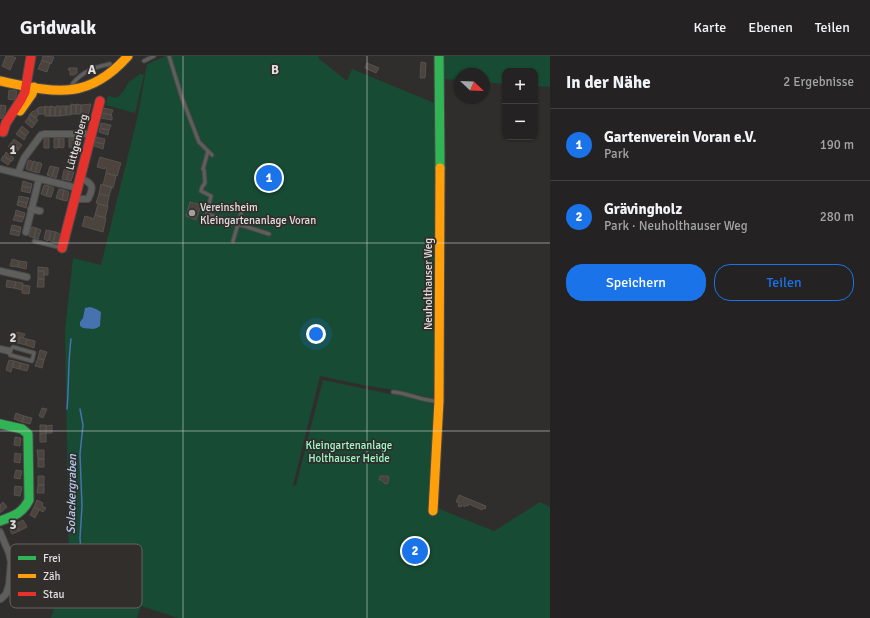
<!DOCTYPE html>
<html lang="de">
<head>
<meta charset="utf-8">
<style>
	:root { --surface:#242222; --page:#2c2a2a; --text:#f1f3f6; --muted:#a3a4a5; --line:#413f40; --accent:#1a73e8 }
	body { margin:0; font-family:Signika,sans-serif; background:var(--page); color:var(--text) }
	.controls { position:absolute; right:12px; top:12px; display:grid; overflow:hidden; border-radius:8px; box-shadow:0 1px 3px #0004 }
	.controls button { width:36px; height:36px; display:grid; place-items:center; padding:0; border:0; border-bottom:1px solid var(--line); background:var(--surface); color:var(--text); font:20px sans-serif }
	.compass { position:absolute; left:454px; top:12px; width:36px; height:36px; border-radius:50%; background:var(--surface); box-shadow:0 1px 3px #0004; rotate:113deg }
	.you { position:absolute; left:316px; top:278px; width:14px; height:14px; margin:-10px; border:3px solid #fff; border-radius:50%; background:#1a73e8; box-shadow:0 0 0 6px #1a73e833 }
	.badge { display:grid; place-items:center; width:26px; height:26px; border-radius:50%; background:var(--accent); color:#fff; font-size:13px; font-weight:700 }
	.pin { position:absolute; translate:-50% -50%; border:2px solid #fff; box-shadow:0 1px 4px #0006 }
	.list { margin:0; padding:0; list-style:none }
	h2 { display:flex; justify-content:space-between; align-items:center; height:52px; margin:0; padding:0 16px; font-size:17px }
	h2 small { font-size:13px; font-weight:400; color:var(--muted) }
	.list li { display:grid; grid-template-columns:26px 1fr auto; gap:12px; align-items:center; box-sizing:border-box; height:72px; padding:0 16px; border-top:1px solid var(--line) }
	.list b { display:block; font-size:15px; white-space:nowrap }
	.list p { margin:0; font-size:13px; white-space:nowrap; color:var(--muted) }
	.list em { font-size:13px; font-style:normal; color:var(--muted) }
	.actions { display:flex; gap:8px; padding:12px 16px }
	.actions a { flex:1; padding:9px 0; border:1px solid var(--accent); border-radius:16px; text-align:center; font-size:14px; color:var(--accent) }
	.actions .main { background:var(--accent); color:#fff }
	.map { position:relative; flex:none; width:550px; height:562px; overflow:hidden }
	header { display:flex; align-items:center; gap:24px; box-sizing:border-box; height:56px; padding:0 20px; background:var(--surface); border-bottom:1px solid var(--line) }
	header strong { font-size:19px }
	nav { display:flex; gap:22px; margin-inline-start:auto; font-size:14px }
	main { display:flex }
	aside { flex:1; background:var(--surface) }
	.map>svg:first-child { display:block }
	.green { fill:#174b34; fill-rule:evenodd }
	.water { fill:#4673b0 }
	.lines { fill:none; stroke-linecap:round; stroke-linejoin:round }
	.stream { stroke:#4673b0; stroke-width:1.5 }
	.building { fill:#4b433c; stroke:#545251 }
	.lane-casing { stroke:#4b4a4a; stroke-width:5 }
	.street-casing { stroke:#4b4a4a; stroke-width:8 }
	.fast-casing { stroke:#4b4a4a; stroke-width:11 }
	.slow-casing { stroke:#4b4a4a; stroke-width:11 }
	.jam-casing { stroke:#4b4a4a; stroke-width:11 }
	.lane { stroke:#5e5e5d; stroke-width:3 }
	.street { stroke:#5e5e5d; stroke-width:6 }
	.fast { stroke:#30b455; stroke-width:9 }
	.slow { stroke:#ff9f0a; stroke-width:9 }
	.jam { stroke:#e5322d; stroke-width:9 }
	.grid { fill:none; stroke:#e0dedc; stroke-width:1; stroke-opacity:0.55 }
	.poi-dot { fill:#a2a09f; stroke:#312e2c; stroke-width:1.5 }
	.labels { text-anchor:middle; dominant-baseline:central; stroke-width:3.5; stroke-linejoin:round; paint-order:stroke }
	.street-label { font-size:11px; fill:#e0dedc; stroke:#312e2c }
	.poi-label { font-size:11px; fill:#e0dedc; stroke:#312e2c; text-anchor:start }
	.park-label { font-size:11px; fill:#9bfcc8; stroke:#312e2c }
	.water-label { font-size:12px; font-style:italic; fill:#b3cef2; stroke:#312e2c }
	.key { fill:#312e2c; stroke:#666361; stroke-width:1 }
	.key-label { font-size:11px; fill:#e0dedc }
	.grid-label { font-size:13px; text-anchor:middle; font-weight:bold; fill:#e0dedc; stroke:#312e2c; stroke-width:3.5; stroke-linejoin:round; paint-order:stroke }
</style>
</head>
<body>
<header>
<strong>Gridwalk</strong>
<nav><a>Karte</a><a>Ebenen</a><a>Teilen</a></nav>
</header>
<main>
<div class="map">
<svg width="550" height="562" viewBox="0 0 550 562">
	<rect width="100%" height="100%" fill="#302e2d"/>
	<path class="green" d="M166,0H319L318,2L347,25L352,13L439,49L438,253L433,342L400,335L363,329L320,320L293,429L294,430L296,429L323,324L390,338L399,339H401L436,347L432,450L494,475L540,446L550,451V562H178L141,550L137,562H51L69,502L65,274L73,202L101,209L138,59L147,8ZM101,257L100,267L83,272L80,270C80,260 92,259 101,257Z
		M439,0H550V31L535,30V15H505V28L484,26V18H460V24L439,23Z
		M140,18L144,19L135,57L106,49L108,40L117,42L123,36L129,26Z"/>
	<path class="water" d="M90,251L96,253L101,256L100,270L97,272L93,273L83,272L80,270V266L83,262L85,252Z"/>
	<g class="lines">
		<path class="stream" d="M67,353C69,329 68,306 71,283
			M79,524L82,508L80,482L82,450L80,398L83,369L80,353"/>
	</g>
	<path class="building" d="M6,0H11L16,2L13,7L12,9L10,14L2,10Z
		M43,0L54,1L51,8L42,4Z
		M42,4L50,7L47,16L38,13Z
		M421,6L426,7L425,22H420Z
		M367,7L379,12L376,17L365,12Z
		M69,12H77V17L74,19H70V14H68Z
		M9,34L17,35L15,44L8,43Z
		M71,48L76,49V58H71V59Z
		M76,48L81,49V58H76Z
		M91,48L88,60H85V58H81V49Z
		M0,49L6,50L5,57H4L3,63L0,62Z
		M71,49V59H66V50H71Z
		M45,50L50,51V60H45Z
		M50,50L55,51V60H50Z
		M56,50H60V60H55Z
		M61,50H66V59L60,60Z
		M39,51H45V58H39L37,53Z
		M103,52L113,54L111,59L102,57Z
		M37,53L39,58L36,62L30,58L33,55V56Z
		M102,57L111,59L112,60V64L101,62Z
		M30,58L38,64L35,68L28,62Z
		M28,62L35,68L32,72L25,66Z
		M101,67L111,69L109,74L100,72Z
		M22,70L29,76L26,80L19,74Z
		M100,72L109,74L108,79L99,76Z
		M19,74L26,80L24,84L16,78Z
		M96,81L105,83L104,88L95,86Z
		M44,82H49V92H44Z
		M54,82H59V91L58,92H54Z
		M59,82H64V91L62,92L59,91Z
		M69,82H74V91L73,92L69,91Z
		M74,82H79V91L77,92L74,91Z
		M14,83L22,89L19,93L11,87Z
		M95,86L104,88L103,93L94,90Z
		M11,87L19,93L16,97L8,91Z
		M6,96L14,102L12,105H11L4,100Z
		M3,100L11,105L8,109L1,104Z
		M100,101L121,107L117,120L106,117L107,112L105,111V113L97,111Z
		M30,104L33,106L30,115L26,113L28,105Z
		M34,105L38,107L35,116L31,115L33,106Z
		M39,106L42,108L39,117L35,116L38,107Z
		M50,110L55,111L52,121L47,119Z
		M55,111L59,112L56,122L52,120Z
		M64,114L66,113L69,115L66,124L62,123Z
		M69,115L74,116L71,125L67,124Z
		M106,117L116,120L113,132L103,129Z
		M23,125L32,128L31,132L22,130Z
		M101,128L112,131L109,140L99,138Z
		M44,129L49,130L46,140L41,138Z
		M22,130L31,132L30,137L21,135Z
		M49,130L54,132L51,141L46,140Z
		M59,133L64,134L62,144L56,142Z
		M64,134L69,136L67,145L62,144Z
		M99,138L109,140L107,150L96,147Z
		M19,140L29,142L27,147L18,145Z
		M18,145L27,147L26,152L17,149Z
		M190,146L201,149L196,164L186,160Z
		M98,148L108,150L105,162L95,159Z
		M16,154L25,157L24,161L15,159Z
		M15,159L24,161L22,166L13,164Z
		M95,159L106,162L103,176L82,170L85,160L92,162V164H93Z
		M12,169L21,171L20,176L11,173Z
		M32,171L36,172L34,182L29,180Z
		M36,172L41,174L38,183L34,182Z
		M11,173L20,176L19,180L10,178Z
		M46,174L51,175L48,185L44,183Z
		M51,175L56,176L53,186L49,184Z
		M56,176L60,178L58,187L53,186Z
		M12,203L19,205L18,211L10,210Z
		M19,205L27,206L26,213L18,211Z
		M38,211L48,212V219H44V215H38Z
		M38,215H44V223H38Z
		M38,223H44V231H37Z
		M7,224L16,226L14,232L6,231Z
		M16,226L23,227L22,234L14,232Z
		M23,229L30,230L29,238L22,237Z
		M17,276L25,278L23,282L20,281L18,287L14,286Z
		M20,281L27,283L26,289L18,287Z
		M27,283L35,285L34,292L26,289Z
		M40,294L47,296L44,304L38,302Z
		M38,302L44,304L42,312L35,310Z
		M9,304L14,305L11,316L6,314Z
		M14,305L21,307L19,313L12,311Z
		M21,307L29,309L27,315L19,313Z
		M42,352L47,353L43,362L39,360Z
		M16,357L24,360L22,366L14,363Z
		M24,360L32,362L30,368L22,366Z
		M40,369H46V377L40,378Z
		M52,369V377H46V370Z
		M46,377V386H40V378Z
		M15,381L21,382L20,390L14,389Z
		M37,394H44V403H38Z
		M15,397L21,398L20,407L14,406Z
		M38,403H44V411H38Z
		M16,414L22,415L20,423L14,422Z
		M38,420H44V429H38Z
		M380,420H388L389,422L388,426L387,428L384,427L382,424H379Z
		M38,429H44V437H37Z
		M15,430L22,431L20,440L14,439Z
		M459,439L486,450L485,453L483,452L482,454L469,448L468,450L466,449L465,451L462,449L461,451L458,450L459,447L456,446Z
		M37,444L43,447L42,450L46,452L43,456L34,451Z
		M3,446L7,451L0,457V449Z
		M34,451L39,454L35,462L30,459Z
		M23,464L27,471L19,475L16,468Z
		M16,468L19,475L12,478L9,472Z"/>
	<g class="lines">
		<g class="lane-casing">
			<path id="lane" d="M169,0L182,42L199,86L212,99
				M144,5L154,0
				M70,32C78,17 94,11 110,8
				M208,95L203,113L204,114L205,127L202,131L201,135L211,140L207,158L269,178
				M34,185L62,192
				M233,185L243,151
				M13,291L34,297L32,305L10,299L9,295Z
				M393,336C408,337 422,345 437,345"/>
		</g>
		<g class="street-casing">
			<path id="street" d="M0,113L77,132
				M18,117L24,102L41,79L45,78H91
				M74,143H88C95,130 92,127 80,122
				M31,153L40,155
				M26,176L39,123
				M0,215L27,221
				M0,293L9,295
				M0,476L9,497L11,506L9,529L6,538L1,543"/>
		</g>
		<g class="fast-casing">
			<path id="fast" d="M439,0L440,112
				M0,368L22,373L28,378L29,444C22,458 13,460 0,465"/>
		</g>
		<g class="slow-casing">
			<path id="slow" d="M0,25C54,36 87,46 128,0
				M20,55L32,38L34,31
				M433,455L439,345L440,112"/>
		</g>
		<g class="jam-casing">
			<path id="jam" d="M3,76L6,67L21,44L25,36L31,0
				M62,192L100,45"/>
		</g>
		<use href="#lane" class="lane"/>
		<use href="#street" class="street"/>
		<use href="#fast" class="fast"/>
		<use href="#slow" class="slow"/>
		<use href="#jam" class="jam"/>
	</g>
	<path class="grid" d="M183,0V562M367,0V562M0,187H550M0,375H550"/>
	<circle class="poi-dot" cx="192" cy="157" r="4"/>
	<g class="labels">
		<g class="street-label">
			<text transform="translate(77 86) rotate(-75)">Lüttgenberg</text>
			<text transform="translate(428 228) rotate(-90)">Neuholthauser Weg</text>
		</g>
		<g class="poi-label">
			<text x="200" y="151">Vereinsheim<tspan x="200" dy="13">Kleingartenanlage Voran</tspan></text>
		</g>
		<g class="park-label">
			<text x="349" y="389">Kleingartenanlage<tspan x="349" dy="13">Holthauser Heide</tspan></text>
		</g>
		<g class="water-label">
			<text transform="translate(72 438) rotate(-89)">Solackergraben</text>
		</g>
	</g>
	<rect x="10" y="488" width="132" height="64" rx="6" class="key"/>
	<rect x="18" y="500" width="18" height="4" fill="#30b455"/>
	<rect x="18" y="518" width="18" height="4" fill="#ff9f0a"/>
	<rect x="18" y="536" width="18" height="4" fill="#e5322d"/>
	<g class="key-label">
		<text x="43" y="506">Frei</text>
		<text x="43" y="524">Zäh</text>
		<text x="43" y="542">Stau</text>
	</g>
	<g class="grid-label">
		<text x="92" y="18">A</text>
		<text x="275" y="18">B</text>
		<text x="13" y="98">1</text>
		<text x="13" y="286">2</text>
		<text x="13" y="473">3</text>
	</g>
</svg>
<div class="controls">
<button>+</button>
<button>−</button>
</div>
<svg class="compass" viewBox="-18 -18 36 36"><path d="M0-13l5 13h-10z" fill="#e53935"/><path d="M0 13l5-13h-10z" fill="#a3a4a5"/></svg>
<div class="you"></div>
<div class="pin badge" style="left:269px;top:122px">1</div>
<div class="pin badge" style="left:415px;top:495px">2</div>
</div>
<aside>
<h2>In der Nähe<small>2 Ergebnisse</small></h2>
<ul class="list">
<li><span class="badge">1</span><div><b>Gartenverein Voran e.V.</b><p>Park</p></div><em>190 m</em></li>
<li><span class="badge">2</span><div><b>Grävingholz</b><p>Park · Neuholthauser Weg</p></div><em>280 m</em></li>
</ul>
<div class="actions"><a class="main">Speichern</a><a>Teilen</a></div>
</aside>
</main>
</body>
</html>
